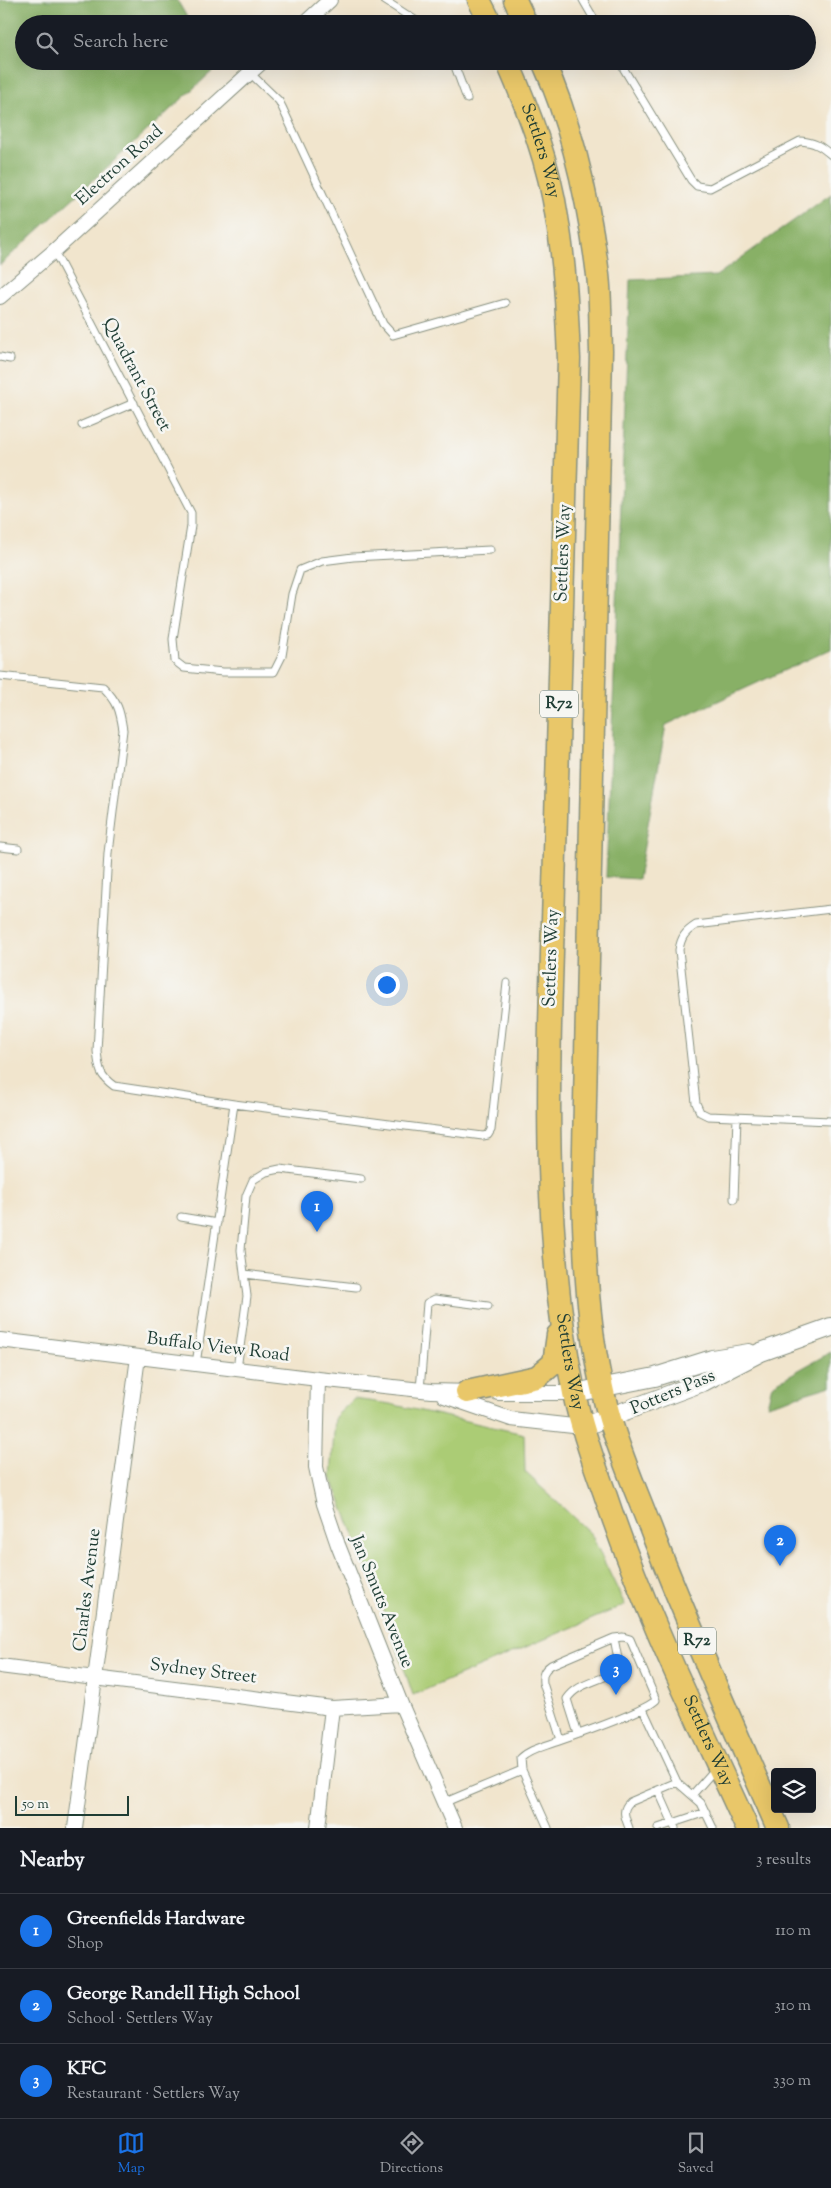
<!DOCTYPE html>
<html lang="en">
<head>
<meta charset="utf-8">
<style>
	:root { --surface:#171b24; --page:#242831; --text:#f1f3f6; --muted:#9ea1a6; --line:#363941; --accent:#1a73e8 }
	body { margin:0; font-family:"Sorts Mill Goudy",serif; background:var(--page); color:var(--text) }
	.controls { position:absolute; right:15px; bottom:15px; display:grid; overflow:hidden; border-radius:5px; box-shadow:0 5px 20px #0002 }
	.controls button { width:45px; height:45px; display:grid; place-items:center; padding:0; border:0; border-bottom:1px solid var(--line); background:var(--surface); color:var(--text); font:25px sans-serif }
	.scale { position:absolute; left:15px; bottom:12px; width:114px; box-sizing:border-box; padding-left:5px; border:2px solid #1f3d34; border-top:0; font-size:14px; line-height:18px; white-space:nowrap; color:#1f3d34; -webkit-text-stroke:4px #f6f6f2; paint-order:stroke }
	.you { position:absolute; left:386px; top:984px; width:18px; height:18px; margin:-12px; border:4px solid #fff; border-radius:50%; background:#1a73e8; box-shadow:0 0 0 8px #1a73e833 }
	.badge { display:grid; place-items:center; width:32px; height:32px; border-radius:50%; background:var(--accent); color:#fff; font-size:16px; font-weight:700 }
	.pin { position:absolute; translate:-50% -41px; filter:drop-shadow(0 1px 2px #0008) }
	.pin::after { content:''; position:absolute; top:26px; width:18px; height:15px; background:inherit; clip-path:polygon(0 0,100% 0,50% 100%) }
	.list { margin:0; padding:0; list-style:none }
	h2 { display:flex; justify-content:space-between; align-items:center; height:65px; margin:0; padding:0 20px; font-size:21px }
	h2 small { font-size:16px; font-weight:400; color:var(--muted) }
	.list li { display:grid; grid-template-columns:32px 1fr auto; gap:15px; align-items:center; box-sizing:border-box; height:75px; padding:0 20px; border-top:1px solid var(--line) }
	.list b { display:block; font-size:19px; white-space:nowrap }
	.list p { margin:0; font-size:16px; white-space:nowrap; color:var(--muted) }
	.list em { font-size:16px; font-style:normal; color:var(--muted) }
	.icon { flex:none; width:28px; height:28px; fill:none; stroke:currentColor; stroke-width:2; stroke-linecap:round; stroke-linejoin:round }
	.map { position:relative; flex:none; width:831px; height:1828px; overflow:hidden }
	.search { position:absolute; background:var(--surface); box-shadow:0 5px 20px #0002; left:15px; right:15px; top:15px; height:55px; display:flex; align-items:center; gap:12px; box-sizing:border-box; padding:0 18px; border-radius:28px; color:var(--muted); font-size:19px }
	.sheet { height:290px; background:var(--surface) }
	nav { display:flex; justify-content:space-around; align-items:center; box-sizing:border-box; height:70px; border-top:1px solid var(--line); background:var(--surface); font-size:14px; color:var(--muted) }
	nav a { display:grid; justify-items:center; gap:2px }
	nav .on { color:var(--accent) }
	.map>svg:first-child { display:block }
	.green { fill:#abcc74; stroke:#658454 }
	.forest { fill:#88b066; stroke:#54764d }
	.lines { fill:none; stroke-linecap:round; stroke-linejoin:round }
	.service-casing { stroke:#889180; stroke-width:9 }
	.minor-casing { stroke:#889180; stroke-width:16 }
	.tertiary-casing { stroke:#889180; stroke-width:20 }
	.primary-casing { stroke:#889180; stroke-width:25 }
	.service { stroke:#fff; stroke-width:7 }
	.minor { stroke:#fff; stroke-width:14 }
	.tertiary { stroke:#fff; stroke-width:18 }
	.primary { stroke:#e9c769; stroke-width:22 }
	.labels { text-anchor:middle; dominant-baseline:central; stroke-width:5; stroke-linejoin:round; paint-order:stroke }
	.shield { fill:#f6f6f2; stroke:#60746d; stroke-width:1 }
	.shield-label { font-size:16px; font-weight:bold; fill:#1f3d34 }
	.street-label { font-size:18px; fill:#1f3d34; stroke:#f6f6f2 }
</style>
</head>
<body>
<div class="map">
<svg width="831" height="1828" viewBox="0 0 831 1828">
	<rect width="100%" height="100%" fill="#f6f6f2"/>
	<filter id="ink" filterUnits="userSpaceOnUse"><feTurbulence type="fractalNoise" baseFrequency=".02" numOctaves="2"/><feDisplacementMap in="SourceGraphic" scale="10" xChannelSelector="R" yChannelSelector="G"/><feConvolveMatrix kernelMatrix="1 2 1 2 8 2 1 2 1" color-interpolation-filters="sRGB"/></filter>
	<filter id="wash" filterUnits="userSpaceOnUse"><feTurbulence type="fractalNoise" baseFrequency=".0096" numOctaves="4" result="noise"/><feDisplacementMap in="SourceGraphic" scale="20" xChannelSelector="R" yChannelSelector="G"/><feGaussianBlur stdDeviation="1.12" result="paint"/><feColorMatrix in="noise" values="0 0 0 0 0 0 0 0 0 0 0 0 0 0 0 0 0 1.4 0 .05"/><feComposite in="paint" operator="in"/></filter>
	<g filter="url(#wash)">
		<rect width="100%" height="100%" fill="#f1e5cd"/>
		<path class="green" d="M354,1399L390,1404L524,1434L525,1472L591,1534L625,1605L413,1695L385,1613L331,1477L335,1417Z"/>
		<path class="forest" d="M0,0H177L191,24H24V61H214L217,67L0,265Z
			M831,194V649L666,725L638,879L606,877L630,280L716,276Z
			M831,1352V1386L767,1405L772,1385Z"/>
	</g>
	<g filter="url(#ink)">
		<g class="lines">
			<g class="service-casing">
				<path id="service" d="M384,0L421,24
					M583,0L597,24
					M453,61L467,99
					M619,61L691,180L697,186L710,188L800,141C814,142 821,146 831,155
					M250,73L279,101L282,107L383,324L393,335L505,303
					M54,251L191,513V526L173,639L175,661L184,668L223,672H274L282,656L292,594L300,570L322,561L353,557L490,550
					M0,357L10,359
					M82,425L134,403
					M0,676L103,687C118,702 120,710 123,730L108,853L97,1051C99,1069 99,1075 114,1086L234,1104L483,1136L488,1135L491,1130L507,983
					M0,847L18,849
					M831,909L696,925C685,932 681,937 679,950L696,1103L700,1112L708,1116L831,1121
					M734,1199L737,1117
					M181,1217L217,1223
					M244,1274L356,1287
					M196,1364L234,1104
					M237,1369L247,1296L241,1250L246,1196L253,1180L266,1172L280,1169L361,1179
					M420,1390L427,1303L435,1299L488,1306
					M643,1709L677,1782L701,1803L713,1828
					M578,1734L567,1699C578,1682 601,1682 617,1670L619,1664L614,1638
					M658,1790L675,1828
					M693,1794L716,1768
					M443,1803L522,1770
					M548,1828L522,1770L521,1758C529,1750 542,1747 553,1743C573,1736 643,1713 656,1700L630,1639L623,1637L614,1638L551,1665C544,1670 542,1674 543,1683L561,1740
					M629,1828C625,1817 621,1810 630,1802L677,1782
					M658,1828L706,1812"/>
			</g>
			<g class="minor-casing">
				<path id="minor" d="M304,24L330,0
					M0,297L54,251L263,61
					M0,1340L318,1379L431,1391L474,1392
					M318,1379L316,1467L324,1504L338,1545L401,1704L455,1828
					M498,1393H574
					M444,1396L511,1419L582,1427
					M0,1666L332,1708L401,1704
					M75,1828L138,1357
					M318,1828L332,1708"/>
			</g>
			<g class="tertiary-casing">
				<path id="tertiary" d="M574,1393L655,1377L712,1359L749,1353
					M582,1427L703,1382L761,1352L831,1327"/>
			</g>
			<g class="primary-casing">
				<g id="primary">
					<path d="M479,0L491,24"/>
					<path d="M515,0L526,24"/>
					<path id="s1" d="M507,61C529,111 549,163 557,218C565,264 567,311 569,359C564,535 559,711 554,888C549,1056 540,1226 574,1393C581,1427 593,1461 605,1494C643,1609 697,1718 747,1828"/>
					<path d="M543,61C573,127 589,203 598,275C601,300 600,326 601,351L583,1195C585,1269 589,1348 610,1419C622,1460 640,1500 655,1540C693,1637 736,1732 778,1828"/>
					<path d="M467,1392L537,1377L554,1363L558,1335"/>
				</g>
			</g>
			<use href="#service" class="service"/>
			<use href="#minor" class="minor"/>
			<use href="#tertiary" class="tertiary"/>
			<use href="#primary" class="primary"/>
		</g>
	</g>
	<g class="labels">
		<g class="shield">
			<rect x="540" y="690.5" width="38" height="27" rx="4"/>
			<rect x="678" y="1627.5" width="38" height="27" rx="4"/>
		</g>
		<g class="shield-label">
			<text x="559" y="704">R72</text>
			<text x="697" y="1641">R72</text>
		</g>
		<g class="street-label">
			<text stroke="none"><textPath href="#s1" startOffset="96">Settlers Way</textPath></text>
			<text transform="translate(120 166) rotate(-42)">Electron Road</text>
			<text transform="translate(136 375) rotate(62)">Quadrant Street</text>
			<text transform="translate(564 553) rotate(-88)">Settlers Way</text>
			<text transform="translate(552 958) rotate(-88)">Settlers Way</text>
			<text transform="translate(218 1348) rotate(7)">Buffalo View Road</text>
			<text stroke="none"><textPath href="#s1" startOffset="1311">Settlers Way</textPath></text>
			<text transform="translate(673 1393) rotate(-23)">Potters Pass</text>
			<text transform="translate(88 1590) rotate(-83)">Charles Avenue</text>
			<text transform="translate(381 1602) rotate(68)">Jan Smuts Avenue</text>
			<text transform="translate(203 1672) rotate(7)">Sydney Street</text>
			<text stroke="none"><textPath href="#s1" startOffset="1716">Settlers Way</textPath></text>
		</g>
	</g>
</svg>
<div class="controls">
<button><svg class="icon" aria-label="layers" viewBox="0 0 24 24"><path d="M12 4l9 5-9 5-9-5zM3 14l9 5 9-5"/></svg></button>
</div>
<div class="scale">50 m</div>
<div class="you"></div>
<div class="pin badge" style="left:317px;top:1232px">1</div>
<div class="pin badge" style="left:780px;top:1566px">2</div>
<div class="pin badge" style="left:616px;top:1695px">3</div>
<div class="search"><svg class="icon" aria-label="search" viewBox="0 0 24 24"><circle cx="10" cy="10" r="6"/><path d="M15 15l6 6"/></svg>Search here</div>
</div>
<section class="sheet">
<h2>Nearby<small>3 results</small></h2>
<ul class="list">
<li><span class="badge">1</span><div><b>Greenfields Hardware</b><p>Shop</p></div><em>110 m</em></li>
<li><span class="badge">2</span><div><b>George Randell High School</b><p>School · Settlers Way</p></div><em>310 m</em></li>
<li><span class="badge">3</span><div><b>KFC</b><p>Restaurant · Settlers Way</p></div><em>330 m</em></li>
</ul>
</section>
<nav>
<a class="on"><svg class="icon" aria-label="map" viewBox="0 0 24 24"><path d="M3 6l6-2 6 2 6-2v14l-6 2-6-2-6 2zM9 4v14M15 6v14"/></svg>Map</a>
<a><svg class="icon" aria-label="directions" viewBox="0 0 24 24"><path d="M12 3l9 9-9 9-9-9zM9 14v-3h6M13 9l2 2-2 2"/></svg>Directions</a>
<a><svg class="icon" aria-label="saved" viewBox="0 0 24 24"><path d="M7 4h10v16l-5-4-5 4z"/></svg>Saved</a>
</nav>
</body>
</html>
